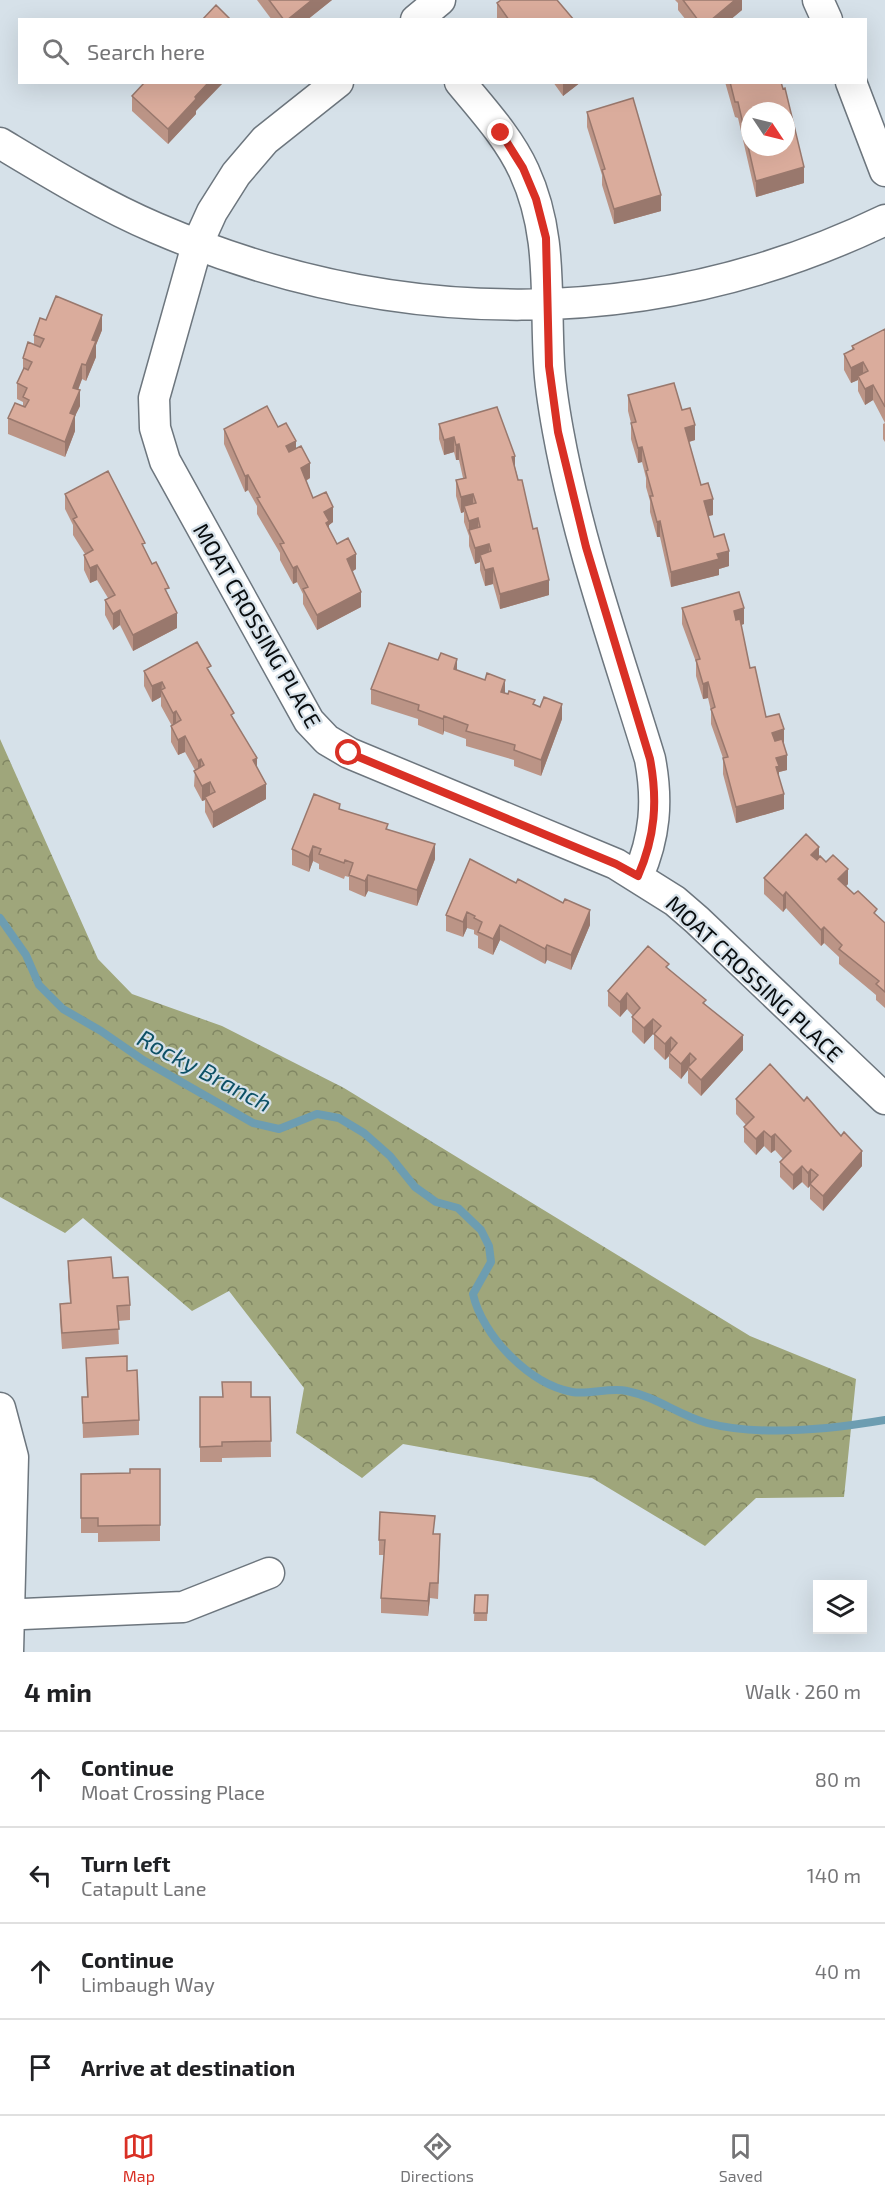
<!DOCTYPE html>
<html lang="en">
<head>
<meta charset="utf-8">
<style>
	:root { --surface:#fff; --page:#f2f2f2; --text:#202124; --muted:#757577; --line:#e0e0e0; --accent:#d93025 }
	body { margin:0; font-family:"Exo 2",sans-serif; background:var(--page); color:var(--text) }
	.controls { position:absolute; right:18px; bottom:18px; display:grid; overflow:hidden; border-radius:0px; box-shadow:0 6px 24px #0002 }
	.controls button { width:54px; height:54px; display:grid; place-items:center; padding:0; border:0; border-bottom:2px solid var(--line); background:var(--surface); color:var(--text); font:30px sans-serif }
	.compass { position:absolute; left:741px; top:102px; width:54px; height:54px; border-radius:50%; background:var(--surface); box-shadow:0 6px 24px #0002; rotate:125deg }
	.stop { position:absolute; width:18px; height:18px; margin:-14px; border:4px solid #d93025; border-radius:50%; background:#fff }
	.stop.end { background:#d93025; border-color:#fff; box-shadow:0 2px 6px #0008 }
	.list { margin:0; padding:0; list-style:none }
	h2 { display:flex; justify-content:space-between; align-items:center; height:78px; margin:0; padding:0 24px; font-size:26px }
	h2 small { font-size:20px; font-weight:400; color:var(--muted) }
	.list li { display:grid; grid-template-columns:39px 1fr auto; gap:18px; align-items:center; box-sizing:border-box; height:96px; padding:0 24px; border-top:2px solid var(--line) }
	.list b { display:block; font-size:22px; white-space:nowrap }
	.list p { margin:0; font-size:20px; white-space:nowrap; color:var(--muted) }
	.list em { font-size:20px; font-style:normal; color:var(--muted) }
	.icon { flex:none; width:33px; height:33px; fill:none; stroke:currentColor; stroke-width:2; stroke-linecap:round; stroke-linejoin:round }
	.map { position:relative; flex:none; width:885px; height:1652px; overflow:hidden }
	.search { position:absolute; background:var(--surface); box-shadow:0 6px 24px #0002; left:18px; right:18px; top:18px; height:66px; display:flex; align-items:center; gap:15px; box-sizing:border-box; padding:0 21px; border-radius:0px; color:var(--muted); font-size:22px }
	.sheet { height:462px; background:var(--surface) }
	nav { display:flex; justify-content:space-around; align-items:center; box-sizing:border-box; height:84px; border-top:2px solid var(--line); background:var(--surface); font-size:16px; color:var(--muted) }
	nav a { display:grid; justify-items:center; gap:3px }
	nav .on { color:var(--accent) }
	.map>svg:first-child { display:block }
	.forest { fill:url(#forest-crowns) }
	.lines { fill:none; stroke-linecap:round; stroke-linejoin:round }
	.stream { stroke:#6d9db1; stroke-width:8 }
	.minor-casing { stroke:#6d767e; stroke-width:33 }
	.minor { stroke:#fff; stroke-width:30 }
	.wall { fill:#bb9486 }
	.shaded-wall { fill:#99786d }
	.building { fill:#daac9c; stroke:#99786d; stroke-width:1.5; fill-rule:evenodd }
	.route { stroke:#d93025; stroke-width:8 }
	.labels { text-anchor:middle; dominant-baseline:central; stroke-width:4.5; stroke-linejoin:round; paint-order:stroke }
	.street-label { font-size:22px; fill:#080c0e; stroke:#d6e1e9 }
	.water-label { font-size:24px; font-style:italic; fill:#0d5166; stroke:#d6e1e9 }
</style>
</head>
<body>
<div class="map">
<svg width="885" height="1652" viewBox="0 0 885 1652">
	<defs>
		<pattern id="forest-crowns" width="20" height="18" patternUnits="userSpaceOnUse" patternTransform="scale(1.5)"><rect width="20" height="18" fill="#9fa67b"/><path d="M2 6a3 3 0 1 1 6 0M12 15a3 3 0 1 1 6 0" fill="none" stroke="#808663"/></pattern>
	</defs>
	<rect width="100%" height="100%" fill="#d6e1e9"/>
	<path class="forest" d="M0,739L98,959L132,994L222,1026L344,1088L750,1336L856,1379L844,1497L756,1498L705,1546L592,1478L403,1444L362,1478L296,1433L304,1388L229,1291L192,1311L83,1218L65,1233L0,1197Z"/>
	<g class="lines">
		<path class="stream" d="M0,918L26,955L39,985L63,1009L101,1031L143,1060L253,1123L279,1129L317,1114L339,1118L364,1133L390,1156L415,1187L436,1202L458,1208L481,1230L489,1246L491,1262L473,1294C482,1335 529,1384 572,1392C590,1395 610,1387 627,1391C657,1397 678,1415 707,1423C760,1437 832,1429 885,1420"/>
		<g class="minor-casing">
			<path id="minor" d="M818,0L827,20
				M416,20L440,0
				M338,82L265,140L236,174L212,212L197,245L154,398L155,428L165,461L309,721L327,740L349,753L616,864L675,901L697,920L885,1099
				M460,82C483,110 509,138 524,171C553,234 545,295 549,363C550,385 554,409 558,431C578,542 617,651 650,759C658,801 655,837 638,876
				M851,82L885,171
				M0,143C50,173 102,205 156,228C393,330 651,333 885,220
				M0,1408L13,1457L8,1652
				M0,1615L183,1607L269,1573"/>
		</g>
		<use href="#minor" class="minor"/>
	</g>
	<path class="wall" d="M257,0H332L307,20H272Z
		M675,0H742V10L730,20H686L678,10V3Z
		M497,3L574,20H497Z
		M553,82H581L563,96Z
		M725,82H781L804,183L756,197L738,118L735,117Z
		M132,96L196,111V114L168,144L132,111Z
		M587,112L661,211L614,224L602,185V175L587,127Z
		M46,320L102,330L96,345V357L86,381L82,379L78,390L80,406L75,416V431L65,457L8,434V418L23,407V402L17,399V383L23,371V358L34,345V335Z
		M885,329V423L873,400L865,405L858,391V380L851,383L844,370V354L852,350V346Z
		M628,395L682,410L695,440L689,442L701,485L713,515L708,516L714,537L729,566L719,569V575L671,587L660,537H657L650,512V501L646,487V478L642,462L638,463L631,439V423L628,411Z
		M885,423V442L883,439V424Z
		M439,424L515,467L549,595L500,609L493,584L485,586L480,570V562L475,564L469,546V536L464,522V512L461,513L456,496V480L463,478L459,460H456L454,452L444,455L439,439Z
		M278,427L296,449L310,478L306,481L313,498L333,522L329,525V529L337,544L356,569L352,572L361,607L317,630L303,604V594L297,582L293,584L280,560V553L257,514V506L248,490L245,492L224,444V429Z
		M65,494L145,550L169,596L177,628L133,651L120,625L113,630L105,615V600L108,598L97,580L90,583L84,570V555L85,554L73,535V525L65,509Z
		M682,608L744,624L741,625L750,668L766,717L784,743L787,770L779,772V777L784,809L736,823L723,774V758L711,724V711L708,698L703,699L696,676V662L682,624Z
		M144,671L211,674L257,768L266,799L213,828L205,812V800L202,801L194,786L195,770L185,752L178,755L171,742V726H172L161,706V697L152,702L144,686Z
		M457,671L505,693L535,705L562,719L541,776L514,766V760L466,746V739L444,731L443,735L418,725V719L371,704V689Z
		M340,809L388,829L435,859L417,906L368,891L365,897L349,890V877L345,876L344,879L319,869V864L313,861L309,872L292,865V849Z
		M819,858L848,884L846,886L885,924V1008L876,1000V995L839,964V957L824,943L821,946L786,908L783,912L764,894V878Z
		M470,859L590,925L571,970L547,960L545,964L500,940L493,955L478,948V936L474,934V930L467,928L463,937L446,931V915Z
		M669,969L706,1005L743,1050L701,1096L688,1083V1070L681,1079L669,1068V1056L665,1060L654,1049V1035L653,1034L644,1044L632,1032V1017L633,1016L627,1009L620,1017L608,1006V991Z
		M736,1099L862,1166L823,1211L810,1199V1186L808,1188L802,1182L793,1190L780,1177V1162L783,1159L775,1150L771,1153L764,1146L756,1155L744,1142V1127L746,1125L736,1114Z
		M68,1261L113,1278L130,1305V1320L118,1321L119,1344L62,1349L60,1320V1304L70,1303L68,1276Z
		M86,1358L127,1371L139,1420V1435L83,1438L82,1397H87Z
		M200,1397H270L271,1457L222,1458V1462H200Z
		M160,1469V1541L98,1542V1533H81V1474L130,1473Z
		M434,1534L440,1550L438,1599L430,1598L428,1616L381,1613V1598L384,1555H379V1540Z
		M475,1595H488L487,1621H474Z"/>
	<path class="shaded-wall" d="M312,0H332L307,20H287Z
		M735,0H742V10L730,20H711Z
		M209,82H224L196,111V114L168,144V129L195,97Z
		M563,82H581L563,96Z
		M804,167V183L756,197V181Z
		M661,195V211L614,224V209Z
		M102,315V330L96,345V357L86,381V365L92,340Z
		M863,362V377L858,376V380L851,383V368Z
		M82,364V379L73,403V388Z
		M873,385V400L865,405V389Z
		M80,390V406L75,416V431L65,457V442L70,413Z
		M695,425V440L685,443V428Z
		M454,437V452L444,455V440Z
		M296,441V456L286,462V446Z
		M459,444V460H456V445Z
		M642,447V462L638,463V448Z
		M515,456V471L512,457Z
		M310,463V478L301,483V468Z
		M248,475V490L245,492V476Z
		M473,494V509L464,506V512L461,513V497Z
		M713,499V515L704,517V501Z
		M333,507V522L329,525V536L326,538L324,512Z
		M478,518V534L469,530V536V521Z
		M660,521V537H657V522Z
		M489,544V560L480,555V562L475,564V548Z
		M729,551V566L719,569V575L671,587V572L717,554Z
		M356,554V569L347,574V559Z
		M97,565V580L90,583V568Z
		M297,566V582L293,584V568Z
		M493,568V584L485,586V570Z
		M549,580V595L500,609V594Z
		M361,592V607L317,630V615Z
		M744,608V624L734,627V611Z
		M120,610V625L113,630V614Z
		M177,613V628L133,651V635Z
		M457,659V675L454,669Z
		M505,680V696L501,692Z
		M162,682L161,697L152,702V686Z
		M708,682V698L703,699V684Z
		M562,704V719L541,776V760Z
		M176,711V727L173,728V713Z
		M444,716V731L443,735V719Z
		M784,729V745L772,748V733Z
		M185,736V752L178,755V740Z
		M787,755V770L779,772V782L776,783V758Z
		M257,758V774L253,760Z
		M201,759V774L198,776V761Z
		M210,782V798L205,797V800L202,801V786Z
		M266,784V799L213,828V812Z
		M784,794V809L736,823V807Z
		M435,844V859L417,906V890Z
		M313,846V861L309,872V857Z
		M819,847V862L811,855Z
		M848,869V884L838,894V879Z
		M368,875V891L365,897V881Z
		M786,892V908L783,912V896Z
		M590,910V925L571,970V955Z
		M467,912V928L463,937V922Z
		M500,925V940L493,955V939Z
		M824,927V943L821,946V930Z
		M547,945V960L545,964V949Z
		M627,993V1009L620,1017V1002Z
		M653,1019V1034L644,1044V1028Z
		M743,1035V1050L701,1096V1080Z
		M671,1037V1053H669V1056L665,1060V1044Z
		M690,1053V1068L688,1067V1070L681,1079V1064Z
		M764,1131V1146L756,1155V1139Z
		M775,1134V1150L771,1153V1137Z
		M862,1151V1166L823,1211V1196Z
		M802,1166V1182L793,1190V1175Z
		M811,1169V1185L810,1184V1186L808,1188V1173Z
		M430,1583V1598L428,1616V1601Z"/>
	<path class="building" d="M269,0H312L287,20H284Z
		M501,0H557L574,20H509L497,3Z
		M683,0H735L711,20H698Z
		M216,5L231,20H202Z
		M145,82H209L195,97L196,99L168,129L132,96Z
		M730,82H781L783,89L785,88L804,167L756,181L738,102H735ZM750,111H786V147H750Z
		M633,98L661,195L614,209L602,170L605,169L587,112Z
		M56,296L102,315L92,340L96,341L86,365L82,364L73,388L80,390L70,413L75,415L65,442L8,418L15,403L25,407L29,400L23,397L27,388L17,383L24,368L28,370L32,362L23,358L28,342L40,347L44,339L34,335L40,318L46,320Z
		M885,329V407L873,385L865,389L858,376L868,371L863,362L851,368L844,354L854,349L852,346Z
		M674,383L682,410L690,408L695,425L685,428L701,485L708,483L713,499L704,501L714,537L724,534L729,551L717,554L719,559L671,572L660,521L657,522L650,496H653L646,471L648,470L642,447L638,448L631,423L636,422L628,395Z
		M267,406L278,427L286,423L296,441L286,446L289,452L301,446L310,463L301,468L313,498L326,492L333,507L324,512L329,521L326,523L337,544L348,538L356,554L347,559L361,592L317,615L303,589L308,587L297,566L293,568L280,544L284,543L257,498L260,497L248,475L245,476L224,429Z
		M497,407L515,456L512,457L518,480H522L533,529L537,528L549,580L500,594L493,568L485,570L480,555L491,551L489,544L475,548L469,530L480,527L478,518L469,521L464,506L476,503L473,494L461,497L456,480L466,478L459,444L456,445L454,437L444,440L439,424Z
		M108,471L145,543L142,544L152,564L156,562L169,588L165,589L177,613L133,635L120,610L113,614L105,600L115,595L97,565L90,568L84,555L93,550L73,519L77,517L65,494Z
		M739,592L744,608L734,611L736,620L740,619L750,668L755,667L766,717L779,714L784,729L772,733L775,741L782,739L787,755L776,758L779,766L776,767L784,794L736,807L723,758L728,757L711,709L715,707L708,682L703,684L696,660L700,659L682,608Z
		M197,642L211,666L207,668L234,713L231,715L257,758L253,760L266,784L213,812L205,797L215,792L210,782L202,786L194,771L204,765L201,759L198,761L185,736L178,740L171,726L181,720L176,711L173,713L161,690L165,688L162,682L152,686L144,671Z
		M389,643L438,660L441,653L457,659L454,669L485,680L487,673L505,680L501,692L508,694L509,691L535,700L533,704L540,707L544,697L562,704L541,760L514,750L515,745L466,731L468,725L444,716L443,719L418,710L419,705L371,689Z
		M314,794L340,804L339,809L388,824L386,829L435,844L417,890L368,875L365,881L349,875L353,863L345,860L344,863L319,854L321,849L313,846L309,857L292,849Z
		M806,834L819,847L811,855L817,860L820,856L826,862L833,855L848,869L838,879L854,894L858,891L877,909L874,913L885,923V992L876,984L879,981L839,949L842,945L824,927L821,930L786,892L783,896L764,878Z
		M470,859L516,883L518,879L563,903L565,899L590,910L571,955L547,945L545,949L500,925L493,939L478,932L482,922L474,918L475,916L467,912L463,922L446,915Z
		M648,946L669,964L666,967L706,1000L703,1003L743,1035L701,1080L688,1067L696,1059L690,1053L681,1064L669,1053L677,1043L671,1037L665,1044L654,1034L661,1026L653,1019L644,1028L632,1017L640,1008L627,993L620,1002L608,991Z
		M770,1064L804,1101L807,1097L841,1136L844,1132L862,1151L823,1196L810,1184L818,1175L811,1169L808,1173L802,1166L793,1175L780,1162L791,1151L775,1134L771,1137L764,1131L756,1139L744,1127L754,1117L736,1099Z
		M111,1257L113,1278L128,1277L130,1305L117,1306L119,1329L62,1333L60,1304L71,1303L68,1261Z
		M127,1356V1371L137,1370L139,1420L83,1423L82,1397H88L86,1358Z
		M222,1382H251V1397H270L271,1441L222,1442V1446L200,1447V1397H223Z
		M130,1469H160V1525L98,1526V1518H81V1474L130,1473Z
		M380,1512L435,1516L433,1534H440L438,1583H430L428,1601L381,1598L385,1540H379Z
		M475,1595H488L487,1613H474Z"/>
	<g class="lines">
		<path class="route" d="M349,753L616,864L638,876C655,837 658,801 650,759L586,547L558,432L549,366L546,238L536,199L523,168L501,133"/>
	</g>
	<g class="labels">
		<g class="street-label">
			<text transform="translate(258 625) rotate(60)">MOAT CROSSING PLACE</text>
			<text transform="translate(755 978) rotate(43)">MOAT CROSSING PLACE</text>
		</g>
		<g class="water-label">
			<text transform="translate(205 1070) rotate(28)">Rocky Branch</text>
		</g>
	</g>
</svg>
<div class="controls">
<button><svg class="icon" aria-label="layers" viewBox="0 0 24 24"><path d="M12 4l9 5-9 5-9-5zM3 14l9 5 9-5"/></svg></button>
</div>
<svg class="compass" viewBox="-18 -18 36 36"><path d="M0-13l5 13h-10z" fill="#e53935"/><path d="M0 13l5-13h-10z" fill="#757577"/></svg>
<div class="stop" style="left:349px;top:753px"></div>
<div class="stop end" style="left:501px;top:133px"></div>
<div class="search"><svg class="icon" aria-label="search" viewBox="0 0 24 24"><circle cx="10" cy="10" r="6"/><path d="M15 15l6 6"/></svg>Search here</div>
</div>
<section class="sheet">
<h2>4 min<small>Walk · 260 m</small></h2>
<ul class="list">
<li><svg class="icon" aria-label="ahead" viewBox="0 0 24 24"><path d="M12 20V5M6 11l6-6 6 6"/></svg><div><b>Continue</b><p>Moat Crossing Place</p></div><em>80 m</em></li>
<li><svg class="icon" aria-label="left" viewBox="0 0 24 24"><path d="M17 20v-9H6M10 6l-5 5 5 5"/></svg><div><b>Turn left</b><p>Catapult Lane</p></div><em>140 m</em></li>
<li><svg class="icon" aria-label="ahead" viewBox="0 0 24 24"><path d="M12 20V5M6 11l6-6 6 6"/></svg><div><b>Continue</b><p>Limbaugh Way</p></div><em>40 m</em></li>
<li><svg class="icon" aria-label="arrive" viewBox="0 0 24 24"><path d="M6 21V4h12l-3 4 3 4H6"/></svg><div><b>Arrive at destination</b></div></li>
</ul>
</section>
<nav>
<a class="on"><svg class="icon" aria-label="map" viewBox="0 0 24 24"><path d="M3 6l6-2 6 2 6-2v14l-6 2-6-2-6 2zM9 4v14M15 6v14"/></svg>Map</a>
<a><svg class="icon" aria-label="directions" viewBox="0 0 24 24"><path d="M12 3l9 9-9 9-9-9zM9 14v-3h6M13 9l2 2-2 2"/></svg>Directions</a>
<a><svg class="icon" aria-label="saved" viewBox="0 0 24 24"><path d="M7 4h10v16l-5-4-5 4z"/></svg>Saved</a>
</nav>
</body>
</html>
